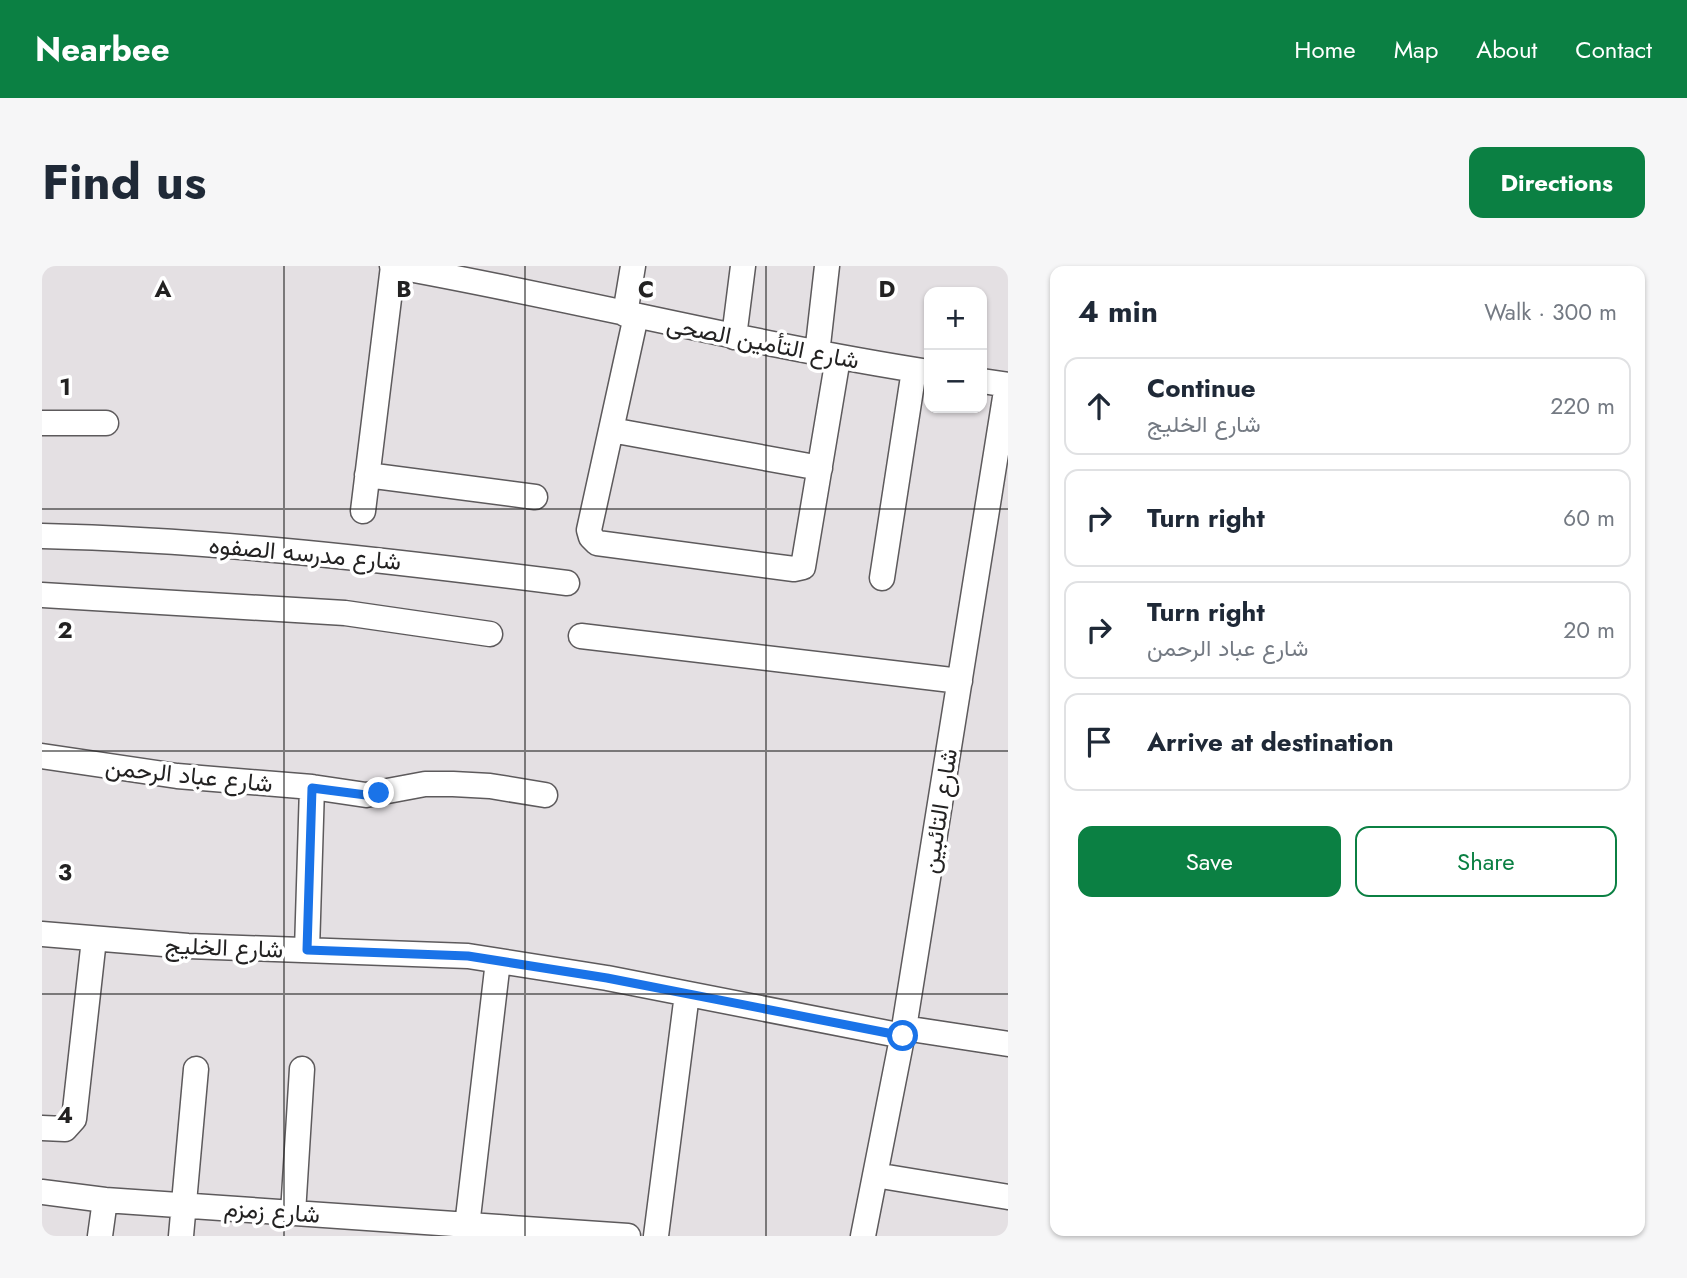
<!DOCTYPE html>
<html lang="en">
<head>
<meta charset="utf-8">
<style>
	:root { --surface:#fff; --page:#f6f6f7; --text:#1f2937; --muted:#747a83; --line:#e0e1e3; --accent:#0b8043 }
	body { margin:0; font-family:Jost,Vazirmatn,sans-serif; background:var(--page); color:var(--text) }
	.controls { position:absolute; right:21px; top:21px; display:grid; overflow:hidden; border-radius:14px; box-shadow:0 2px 5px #0004 }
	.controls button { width:63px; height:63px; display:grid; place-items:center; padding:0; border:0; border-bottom:2px solid var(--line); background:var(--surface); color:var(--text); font:35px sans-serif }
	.stop { position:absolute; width:21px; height:21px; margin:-16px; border:5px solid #1a73e8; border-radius:50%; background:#fff }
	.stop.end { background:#1a73e8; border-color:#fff; box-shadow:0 2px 7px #0008 }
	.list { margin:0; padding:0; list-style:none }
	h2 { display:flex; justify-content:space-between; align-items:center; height:91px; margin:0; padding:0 28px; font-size:30px }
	h2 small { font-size:23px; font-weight:400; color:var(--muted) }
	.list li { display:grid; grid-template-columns:46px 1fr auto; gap:21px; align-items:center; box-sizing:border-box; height:98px; margin:0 14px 14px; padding:0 14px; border:2px solid var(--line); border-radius:14px }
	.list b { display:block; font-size:26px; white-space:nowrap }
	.list p { margin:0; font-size:23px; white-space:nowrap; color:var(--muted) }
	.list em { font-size:23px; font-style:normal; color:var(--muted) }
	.actions { display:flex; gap:14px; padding:21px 28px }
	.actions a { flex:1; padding:16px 0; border:2px solid var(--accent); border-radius:14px; text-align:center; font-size:24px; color:var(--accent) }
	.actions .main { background:var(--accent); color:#fff }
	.icon { flex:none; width:38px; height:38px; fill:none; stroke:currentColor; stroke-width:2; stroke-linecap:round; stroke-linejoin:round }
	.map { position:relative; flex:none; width:966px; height:970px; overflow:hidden; border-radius:14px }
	header { display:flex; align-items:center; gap:42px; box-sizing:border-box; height:98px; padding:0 35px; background:var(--accent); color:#fff }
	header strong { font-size:33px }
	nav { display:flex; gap:38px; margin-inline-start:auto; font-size:24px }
	.intro { display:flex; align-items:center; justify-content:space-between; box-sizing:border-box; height:168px; padding:0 42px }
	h1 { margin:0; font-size:49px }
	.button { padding:18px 32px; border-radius:14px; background:var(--accent); color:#fff; font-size:24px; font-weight:700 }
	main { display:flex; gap:42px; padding:0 42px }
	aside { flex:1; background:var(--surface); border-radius:14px; box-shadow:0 2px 5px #0004 }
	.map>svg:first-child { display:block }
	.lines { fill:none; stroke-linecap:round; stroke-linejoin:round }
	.minor-casing { stroke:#5d5a5c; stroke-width:27 }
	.minor { stroke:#fff; stroke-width:24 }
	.route { stroke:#1a73e8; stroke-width:9 }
	.grid { fill:none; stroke:#232222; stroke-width:2; stroke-opacity:0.55 }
	.labels { text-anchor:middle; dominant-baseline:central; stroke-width:7; stroke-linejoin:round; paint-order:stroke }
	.street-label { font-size:24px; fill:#232222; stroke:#fff }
	.grid-label { font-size:23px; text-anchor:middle; font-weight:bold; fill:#232222; stroke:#fff; stroke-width:7; stroke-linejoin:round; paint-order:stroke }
</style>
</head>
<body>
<header>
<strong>Nearbee</strong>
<nav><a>Home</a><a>Map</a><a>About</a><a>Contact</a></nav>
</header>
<div class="intro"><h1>Find us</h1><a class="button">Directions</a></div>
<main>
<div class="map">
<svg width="966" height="970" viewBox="0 0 966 970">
	<rect width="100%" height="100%" fill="#e4e0e3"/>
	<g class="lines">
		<g class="minor-casing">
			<path id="minor" d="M350,0C530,32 707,78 887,106
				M583,48L591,0
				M594,50L547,264L549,271L555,277L752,303L761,301L796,92
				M692,71L701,0
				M775,88L785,0
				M940,115L966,119
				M0,157H64
				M569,164L778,202
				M325,209L493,231
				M321,245L351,0
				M0,270C176,274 350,295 525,317
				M840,312L872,104
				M0,329L303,347L448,368
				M539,370L918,415
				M0,490L135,510L270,521L324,529L383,518H411L448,520L503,529
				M0,668L146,680L426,690L565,712L861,770
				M265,684L270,521
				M862,762L966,778
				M0,862L23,863L32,853L52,673
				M833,909L966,931
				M0,926L63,934L586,970
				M251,947L260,803
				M425,960L456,695
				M58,970L63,934
				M139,970L154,803
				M614,970L645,728
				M821,970L862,762L965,119"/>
		</g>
		<use href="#minor" class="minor"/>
	</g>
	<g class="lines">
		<path class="route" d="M337,527L324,529L270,522L265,684L426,690L565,712L861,770"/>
	</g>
	<path class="grid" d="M242,0V970M483,0V970M724,0V970M0,243H966M0,485H966M0,728H966"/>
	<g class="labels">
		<g class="street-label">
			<text transform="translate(721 76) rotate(11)">شارع التأمين الصحى</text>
			<text transform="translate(263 287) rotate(5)">شارع مدرسه الصفوه</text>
			<text transform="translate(147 509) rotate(6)">شارع عباد الرحمن</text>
			<text transform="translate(897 545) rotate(-81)">شارع التائبين</text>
			<text transform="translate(182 681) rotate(2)">شارع الخليج</text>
			<text transform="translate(230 945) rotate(4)">شارع زمزم</text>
		</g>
	</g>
	<g class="grid-label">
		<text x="121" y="31">A</text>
		<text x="362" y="31">B</text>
		<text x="604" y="31">C</text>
		<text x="845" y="31">D</text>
		<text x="23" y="129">1</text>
		<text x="23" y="372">2</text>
		<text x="23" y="614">3</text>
		<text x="23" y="857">4</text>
	</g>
</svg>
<div class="controls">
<button>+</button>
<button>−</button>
</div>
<div class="stop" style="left:861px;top:770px"></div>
<div class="stop end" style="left:337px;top:527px"></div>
</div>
<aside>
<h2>4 min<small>Walk · 300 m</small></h2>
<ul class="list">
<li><svg class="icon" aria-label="ahead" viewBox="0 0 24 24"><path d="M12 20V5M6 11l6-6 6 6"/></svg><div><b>Continue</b><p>شارع الخليج</p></div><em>220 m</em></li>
<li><svg class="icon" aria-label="right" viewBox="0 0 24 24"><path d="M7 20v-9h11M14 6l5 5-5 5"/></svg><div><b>Turn right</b></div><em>60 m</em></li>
<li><svg class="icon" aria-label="right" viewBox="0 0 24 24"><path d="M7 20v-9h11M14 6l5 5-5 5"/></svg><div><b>Turn right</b><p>شارع عباد الرحمن</p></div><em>20 m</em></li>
<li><svg class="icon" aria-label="arrive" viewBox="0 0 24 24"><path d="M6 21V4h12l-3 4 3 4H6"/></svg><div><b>Arrive at destination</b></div></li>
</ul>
<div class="actions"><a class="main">Save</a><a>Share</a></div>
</aside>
</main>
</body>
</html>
